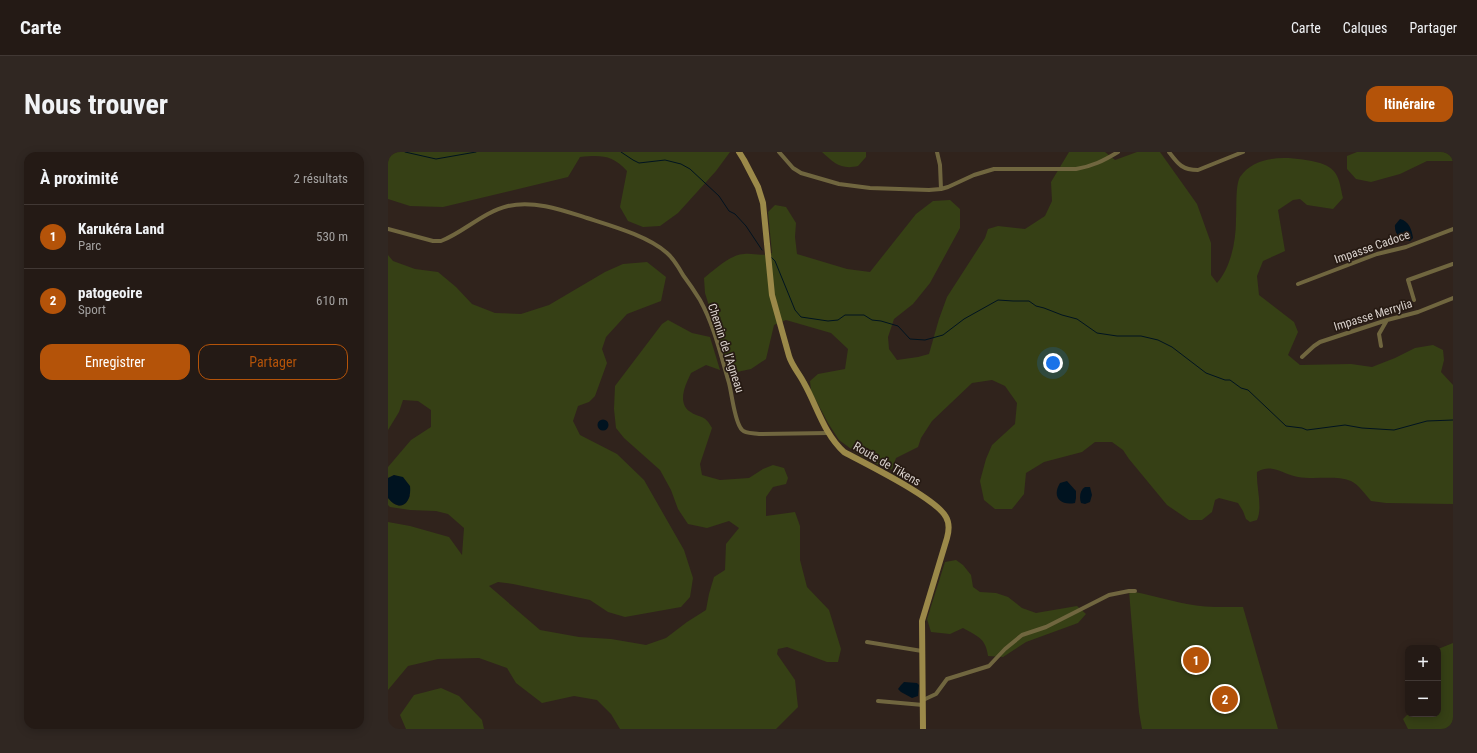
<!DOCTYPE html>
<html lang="fr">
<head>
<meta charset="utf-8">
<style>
	:root { --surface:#241a15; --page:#302722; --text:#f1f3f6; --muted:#a3a1a0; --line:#413834; --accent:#b45309 }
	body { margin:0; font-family:"Roboto Condensed",sans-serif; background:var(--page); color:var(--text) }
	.controls { position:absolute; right:12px; bottom:12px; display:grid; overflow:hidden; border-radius:8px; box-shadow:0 2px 10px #0003 }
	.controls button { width:36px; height:36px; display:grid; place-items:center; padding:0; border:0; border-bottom:1px solid var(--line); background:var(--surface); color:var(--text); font:20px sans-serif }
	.you { position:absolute; left:665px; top:211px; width:14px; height:14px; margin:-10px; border:3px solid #fff; border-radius:50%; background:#1a73e8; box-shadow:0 0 0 6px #1a73e833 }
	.badge { display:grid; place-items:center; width:26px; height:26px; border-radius:50%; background:var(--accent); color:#fff; font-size:13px; font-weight:700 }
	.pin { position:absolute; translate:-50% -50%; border:2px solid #fff; box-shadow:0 1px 4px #0006 }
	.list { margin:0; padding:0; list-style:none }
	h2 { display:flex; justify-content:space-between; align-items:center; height:52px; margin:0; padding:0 16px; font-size:17px }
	h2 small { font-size:13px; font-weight:400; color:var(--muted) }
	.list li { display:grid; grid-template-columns:26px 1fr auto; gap:12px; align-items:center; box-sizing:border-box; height:64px; padding:0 16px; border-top:1px solid var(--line) }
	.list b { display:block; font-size:15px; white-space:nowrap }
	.list p { margin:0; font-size:13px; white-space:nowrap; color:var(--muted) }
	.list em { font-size:13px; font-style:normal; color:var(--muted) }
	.actions { display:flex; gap:8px; padding:12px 16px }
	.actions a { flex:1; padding:9px 0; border:1px solid var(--accent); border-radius:12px; text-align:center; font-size:14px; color:var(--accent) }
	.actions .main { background:var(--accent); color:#fff }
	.map { position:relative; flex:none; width:1065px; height:577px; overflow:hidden; border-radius:12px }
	header { display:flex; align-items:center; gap:24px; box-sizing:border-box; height:56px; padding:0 20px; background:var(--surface); border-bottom:1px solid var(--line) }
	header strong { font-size:19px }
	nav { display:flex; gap:22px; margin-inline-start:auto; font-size:14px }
	.intro { display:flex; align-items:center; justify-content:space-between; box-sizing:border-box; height:96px; padding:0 24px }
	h1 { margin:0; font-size:28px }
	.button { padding:10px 18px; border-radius:12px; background:var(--accent); color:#fff; font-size:14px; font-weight:700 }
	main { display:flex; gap:24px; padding:0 24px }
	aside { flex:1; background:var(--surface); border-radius:12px; box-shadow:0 2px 10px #0003 }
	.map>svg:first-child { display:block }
	.green { fill:#364015 }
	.water { fill:#001320 }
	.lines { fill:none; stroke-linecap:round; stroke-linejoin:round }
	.stream { stroke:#001320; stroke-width:1 }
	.street { stroke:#70663f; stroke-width:4 }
	.secondary { stroke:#9b8949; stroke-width:6 }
	.labels { text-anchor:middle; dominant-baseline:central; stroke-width:3.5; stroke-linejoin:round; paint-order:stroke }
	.street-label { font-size:12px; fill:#d9d1cc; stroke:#261a13 }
</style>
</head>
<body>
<header>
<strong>Carte</strong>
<nav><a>Carte</a><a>Calques</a><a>Partager</a></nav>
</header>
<div class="intro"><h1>Nous trouver</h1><a class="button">Itinéraire</a></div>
<main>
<aside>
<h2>À proximité<small>2 résultats</small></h2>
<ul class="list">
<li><span class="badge">1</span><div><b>Karukéra Land</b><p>Parc</p></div><em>530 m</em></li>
<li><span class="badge">2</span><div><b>patogeoire</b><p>Sport</p></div><em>610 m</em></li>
</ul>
<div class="actions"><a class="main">Enregistrer</a><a>Partager</a></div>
</aside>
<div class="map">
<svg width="1065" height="577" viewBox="0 0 1065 577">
	<rect width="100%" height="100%" fill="#30231c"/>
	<path class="green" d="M0,0H342L328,19L290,61L272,74L255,75L240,69L232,55L239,19C224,3 214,3 192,5L180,25L55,55L22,54L0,47Z
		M434,0H478V5L470,14C453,18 446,11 434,0Z
		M681,0H717L727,8L749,0H772L809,52L823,91V123L829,131C843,115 848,89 848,68C849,58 847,34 852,25C869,0 907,5 932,11C951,17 951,28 955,46L945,57L919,53L912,47L905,48L890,58L897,99L875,109L869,124L871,143L906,170L910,180L900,203L912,213L963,212L984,215L1007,206L1027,196L1045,193L1055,198L1056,208L1053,220L1065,233V352L998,351L983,349C977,342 971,333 963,329C947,323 927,328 910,325C893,322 885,311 869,320C868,336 875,354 869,368L862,370L858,367L855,359L850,351L831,346L827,348L824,360L814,368H801L779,353L741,307L735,298L724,290H707L694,300L656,310L638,321L636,342L624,357H607L596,348L592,329L598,307L604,293L627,272L629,251L617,234L604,228L584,231L544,269L533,286L530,295L508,306L504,317L500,318L470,302L451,288L440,271L423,239L422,229L430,222L457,217L460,197L443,181L398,168L386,173L378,207L363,217L349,220L339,212L317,141L316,126C326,118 343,102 356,102C368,101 370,105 384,101L380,60L387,53L398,55L408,71L407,85L409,102L459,117L482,120L528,62L545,49L562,48L572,57V76L542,131L525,152L506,167L500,185L501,197L509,208L530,205L541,202L551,167L559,145L597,86L600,77L610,74L637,77L657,64L664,49L663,30Z
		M969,0H1065V9H1039L1012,22L983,30L968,27L959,17V4Z
		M0,103L5,109L27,117L50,120L68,135L84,152L107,161L133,162L161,153L217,120L235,112L259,110L278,125L273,149L239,162L218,185L214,197L219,211L207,244L201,250L190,254L185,269L192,283L229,302L256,328L296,398L305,426L302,445L293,455L237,465L220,460L202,448L125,432L110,430L101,434L152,478L191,485L223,487L258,493L278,486L299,470L318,458L321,442L326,425L337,418L338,392L351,376L341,369L319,376L300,372L290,357L283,338L272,318L236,286L228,276L226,257L227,234L274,172L280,168L304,181L322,185L332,218L318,213L303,221C298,232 289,249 301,259C312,267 316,261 324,276L312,312L314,323L332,328L361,326L375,317L385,313L396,316L400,326L398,332L385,335L378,345V364L407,360L412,374V408L419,435L441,458L453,497L450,510H439L399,495L390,497L389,502L407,528L410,555L388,577H232L223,562L209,548L186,544L154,551L128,531L119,516L91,506L50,507L20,514L0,538V370L22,374L61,385L74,403L76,376L60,362L48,359L22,358L2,355L0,353V346C8,356 16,357 22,344L6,323L0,326V315L23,288L43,275V258L30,249L15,248L11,260L0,278Z
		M568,408L575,413L583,423L585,435L592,440L608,441L620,445L634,456L648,461L689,454L698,462L690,471L638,490L615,505L600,504C598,486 589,484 575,476L562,482L543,480L539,467L557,410Z
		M741,439C760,442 779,448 799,452C817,456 836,455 855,455L890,577H754L751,560Z
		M1065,491V577H1020L1015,567L1020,562H1050V497Z
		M53,536L71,544L94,568L96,577H18L12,563L26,543Z"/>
	<path class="water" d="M1012,67C1021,69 1024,78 1025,86L1022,89C1013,89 1006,82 1007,73Z
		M209.5 273a5.5 5.5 0 1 1 11 0a5.5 5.5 0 1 1-11 0Z
		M6,323L15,325L22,334C24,350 13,362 0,346V326Z
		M679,329L688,339V346L687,351C671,354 664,344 672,331Z
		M697,335H702L704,343L702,350L697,352L693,351C691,345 692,338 697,335Z
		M516,530L529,531L531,533L530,544L524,546L513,540L510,537L513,533Z
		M833,542L837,544L839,550L846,548L848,555L835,559L833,552L835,551Z"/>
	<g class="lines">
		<path class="stream" d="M17,0L48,7L88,0
			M233,0L245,8L251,11L277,8L293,12L302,17L331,44L341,59L347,62L358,74L374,98
			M383,105L387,109L407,158L413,165L440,169L450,168L457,163H476L484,168L493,169L510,174L522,187L537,188L555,183L576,167L610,148L625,149H641L648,154L656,156L674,163L689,167L709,181L729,184H753L770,188L784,195L818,221L837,228H842L853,236L860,238L898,274L914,276L919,278L957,273L974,276L1006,278L1039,269L1065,268"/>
		<path class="street" d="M391,0L405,16L413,21L451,32L482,36L541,38L553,37L560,35L586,23L606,17H688C705,14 715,9 730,0
			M549,0L552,13L553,37
			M781,0C790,12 794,18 810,18L855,0
			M0,77L45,89H53C76,80 95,60 120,54C146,48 174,58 199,66C224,74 260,84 279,101C286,107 291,116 295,123C301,131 307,140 312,148C326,173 333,204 341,231C344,243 346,265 352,275C355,282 364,281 371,282L440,281
			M910,132L989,102L1018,95L1065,77
			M1026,148L1020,128L1065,112
			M993,194L991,182L999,168
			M914,205L926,194L932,190L999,168L1030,160L1065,146
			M479,490L534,499
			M535,548L548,542L559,527L601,514L617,497L634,483L658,475L721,443L741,439H747
			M490,549L535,553"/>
		<path class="secondary" d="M351,0L356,8L370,35L375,51L384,143L401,204C404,214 411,221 416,231C429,254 436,282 456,300C478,312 548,346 558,365C562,372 561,379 559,386L534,469L535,577"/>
	</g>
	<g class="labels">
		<g class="street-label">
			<text transform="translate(984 95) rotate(-19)">Impasse Cadoce</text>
			<text transform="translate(985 163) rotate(-17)">Impasse Merrylia</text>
			<text transform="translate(338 196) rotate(72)">Chemin de l’Agneau</text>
			<text transform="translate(499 312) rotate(30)">Route de Tikens</text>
		</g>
	</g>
</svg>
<div class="controls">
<button>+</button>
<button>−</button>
</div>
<div class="you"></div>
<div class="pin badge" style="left:808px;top:508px">1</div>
<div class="pin badge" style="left:837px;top:547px">2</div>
</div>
</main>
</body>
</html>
